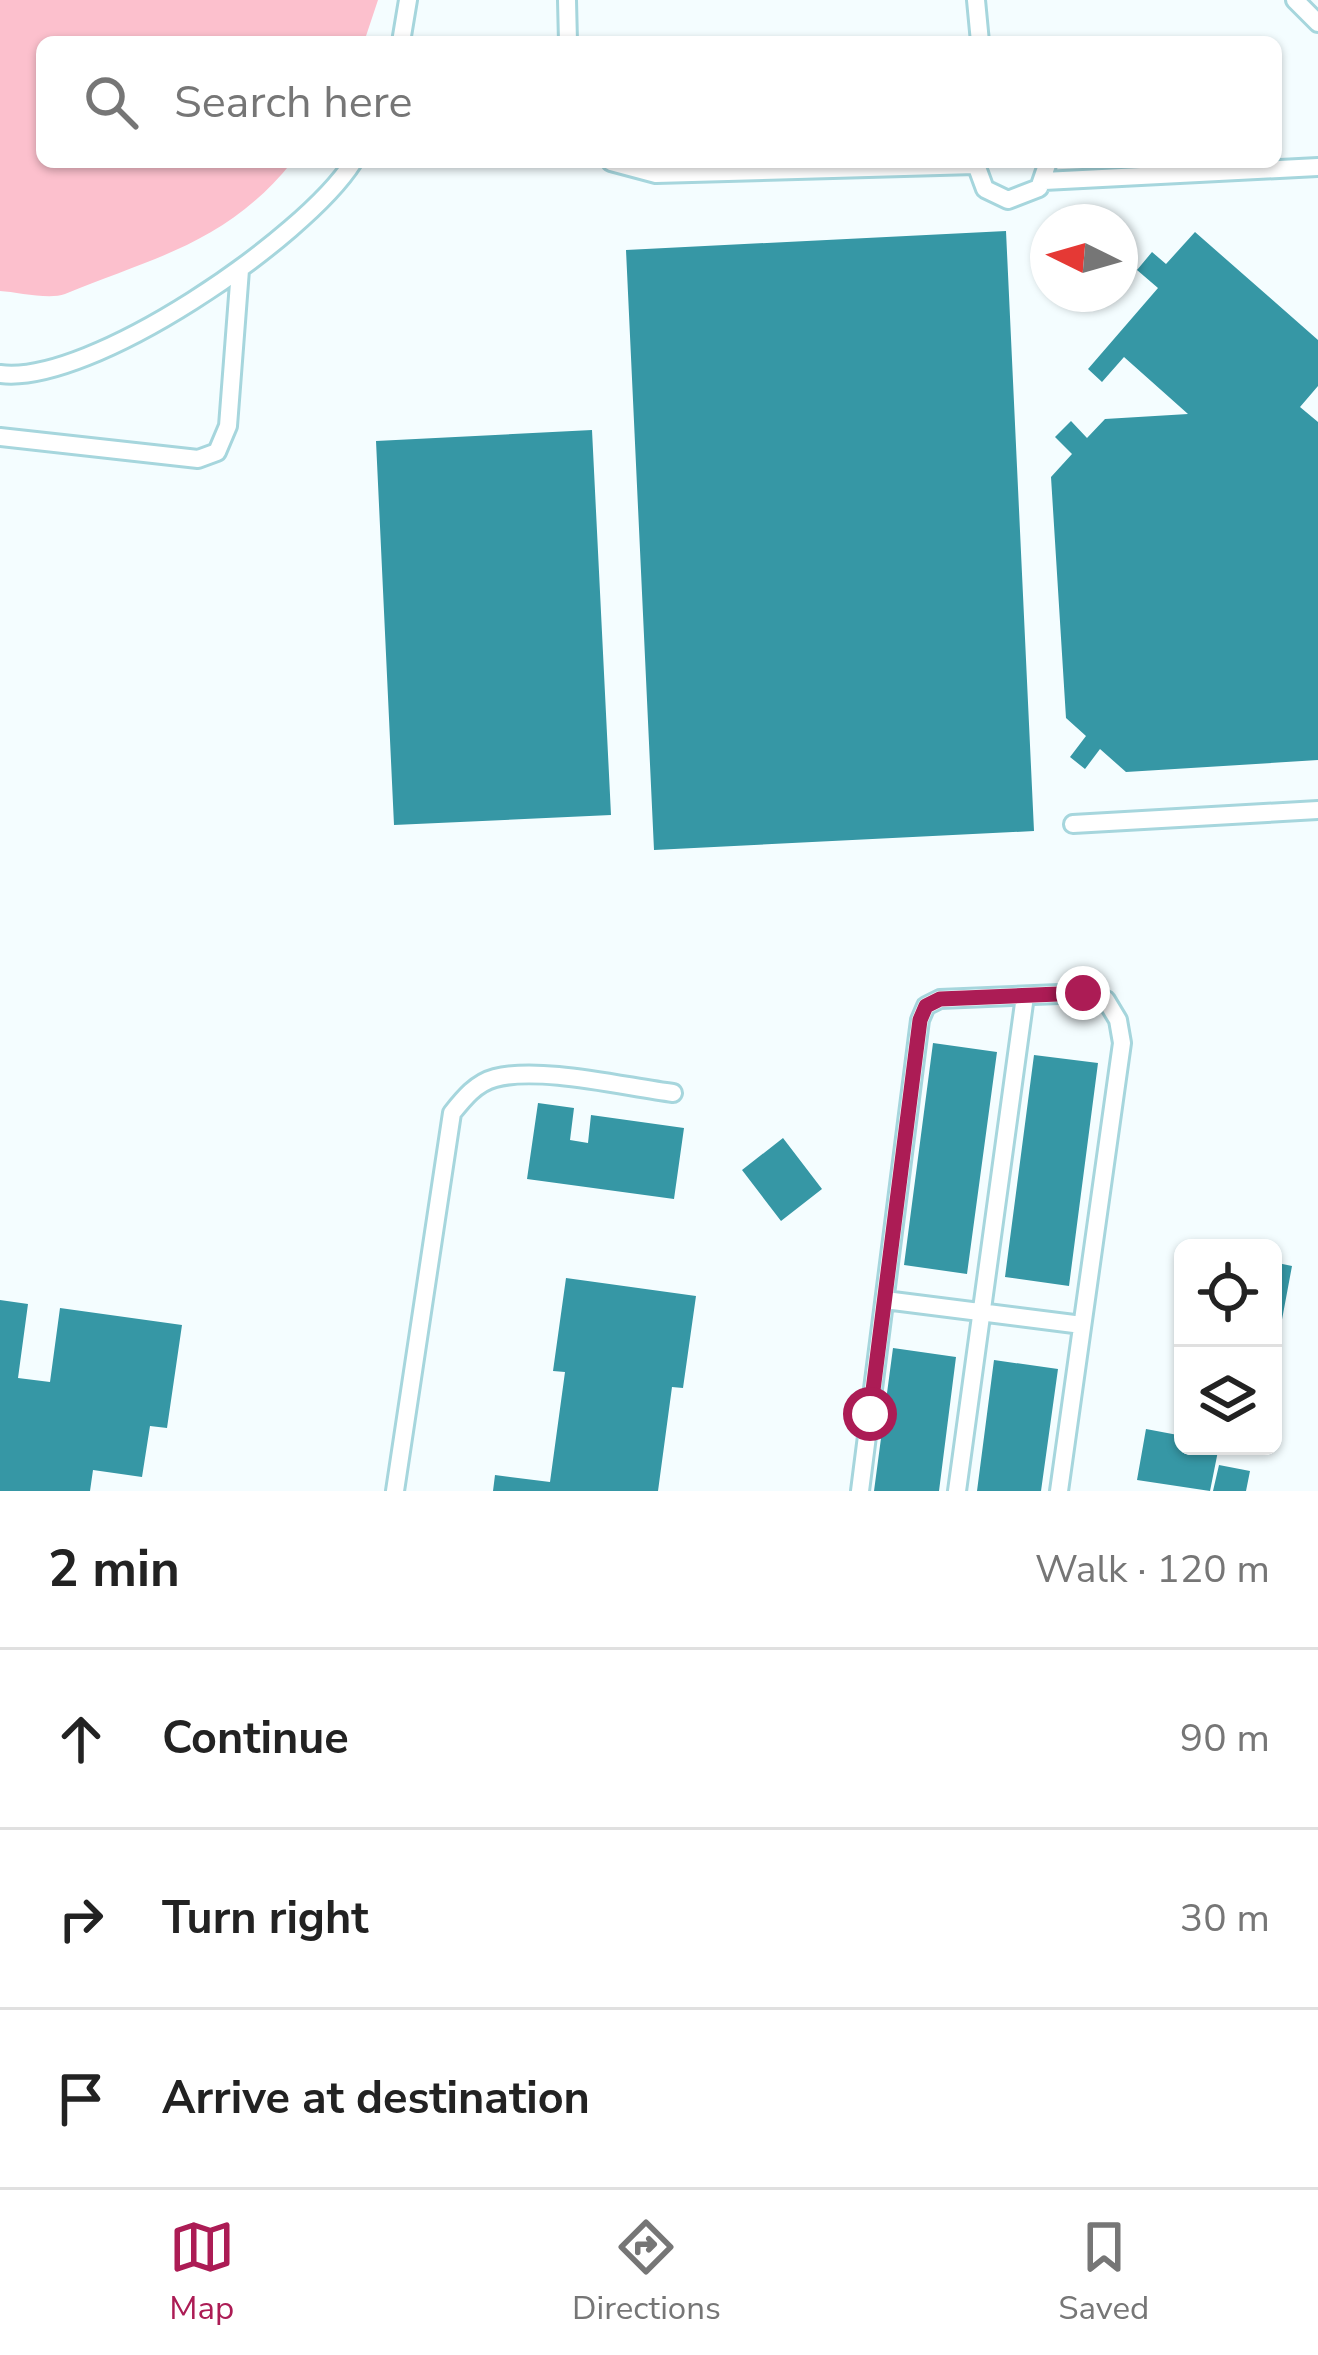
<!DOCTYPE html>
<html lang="en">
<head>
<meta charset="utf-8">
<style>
	:root { --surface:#fff; --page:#f6f6f6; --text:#222; --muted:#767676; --line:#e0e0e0; --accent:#ac1c55 }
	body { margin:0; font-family:"Nunito Sans",sans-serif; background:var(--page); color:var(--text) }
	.controls { position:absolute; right:36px; bottom:36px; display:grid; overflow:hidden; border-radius:18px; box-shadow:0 3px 9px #0004 }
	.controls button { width:108px; height:108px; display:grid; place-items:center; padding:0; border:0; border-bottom:3px solid var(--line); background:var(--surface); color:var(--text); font:60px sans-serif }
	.compass { position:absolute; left:1030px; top:204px; width:108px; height:108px; border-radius:50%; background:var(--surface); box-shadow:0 3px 9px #0004; rotate:275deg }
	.stop { position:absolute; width:36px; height:36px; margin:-27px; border:9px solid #ac1c55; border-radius:50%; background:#fff }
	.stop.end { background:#ac1c55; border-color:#fff; box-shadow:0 3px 12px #0008 }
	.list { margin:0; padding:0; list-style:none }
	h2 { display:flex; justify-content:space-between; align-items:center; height:156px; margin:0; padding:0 48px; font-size:51px }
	h2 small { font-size:39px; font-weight:400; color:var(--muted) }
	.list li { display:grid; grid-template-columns:78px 1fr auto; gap:36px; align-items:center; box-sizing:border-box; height:180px; padding:0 48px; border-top:3px solid var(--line) }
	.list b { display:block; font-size:45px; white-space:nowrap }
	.list em { font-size:39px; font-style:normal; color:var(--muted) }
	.icon { flex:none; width:66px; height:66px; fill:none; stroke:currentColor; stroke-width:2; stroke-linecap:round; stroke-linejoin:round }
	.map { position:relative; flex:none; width:1318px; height:1491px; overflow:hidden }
	.search { position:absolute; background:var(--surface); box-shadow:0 3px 9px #0004; left:36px; right:36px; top:36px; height:132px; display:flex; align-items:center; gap:30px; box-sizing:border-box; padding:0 42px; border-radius:18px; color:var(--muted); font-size:45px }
	.sheet { height:696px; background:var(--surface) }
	nav { display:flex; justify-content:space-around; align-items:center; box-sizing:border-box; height:168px; border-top:3px solid var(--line); background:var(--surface); font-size:33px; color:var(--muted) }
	nav a { display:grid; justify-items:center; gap:6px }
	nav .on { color:var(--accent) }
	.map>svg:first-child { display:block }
	.green { fill:#fcc0cd }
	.building { fill:#3697a5 }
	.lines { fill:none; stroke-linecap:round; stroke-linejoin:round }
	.service-casing { stroke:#a6d6dd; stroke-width:22 }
	.service { stroke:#fff; stroke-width:16 }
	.route { stroke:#ac1c55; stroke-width:15 }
</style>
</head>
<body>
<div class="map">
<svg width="1318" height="1491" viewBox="0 0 1318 1491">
	<rect width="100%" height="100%" fill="#f4fdff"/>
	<path class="green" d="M0,0H378L364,42H42V162H292C226,244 154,257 65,294C49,300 17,292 0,291Z"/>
	<path class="building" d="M1006,231L1034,831L654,850L626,250Z
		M1195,232L1318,340V386L1300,407L1318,422V760L1126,772L1100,749L1085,769L1070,757L1086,736L1066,718L1051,477L1072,454L1055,437L1071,421L1087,438L1105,419L1188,414L1124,357L1102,382L1088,369L1158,288L1137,270L1152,252L1166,264Z
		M592,430L611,815L394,825L376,441Z
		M933,1043L997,1052L967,1274L904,1265Z
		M1034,1055L1098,1063L1069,1286L1005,1277Z
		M538,1103L574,1108L570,1140L588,1143L591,1115L684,1128L674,1199L527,1179Z
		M783,1138L822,1189L781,1221L742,1170Z
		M1273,1262L1292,1266L1275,1357H1273Z
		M566,1278L696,1296L683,1388L672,1387L658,1491H493L495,1475L550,1482L565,1372L553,1371Z
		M0,1300L28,1304L18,1378L50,1382L60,1308L182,1325L167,1428L150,1426L142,1477L93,1470L90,1491H0Z
		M893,1348L956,1357L939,1491H874Z
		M994,1360L1058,1369L1041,1491H977Z
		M1146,1429L1183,1436V1446H1219L1210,1491L1137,1480Z
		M1219,1465L1250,1471L1246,1491H1213Z"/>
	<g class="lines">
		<g class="service-casing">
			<path id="service" d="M567,0L568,42
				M976,0L980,42
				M1295,0L1318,23
				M401,42L408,0
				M611,162L656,174L975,165
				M975,162L985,189L1008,200L1039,188L1048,162
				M1044,181L1318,167
				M0,374C90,386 305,238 353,162
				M0,437L198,459L217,452L228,426L240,270
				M1073,824L1318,810
				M885,1300L1082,1325
				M395,1491L452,1113C464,1098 476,1083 495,1078C540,1066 625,1087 673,1093
				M860,1491L920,1020L926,1006L940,999L1083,993L1106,1000L1118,1020L1122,1043L1059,1491
				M957,1491L1025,996"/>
		</g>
		<use href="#service" class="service"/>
	</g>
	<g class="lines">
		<path class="route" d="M870,1414L920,1020L926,1006L940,999L1083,993"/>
	</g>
</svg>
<div class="controls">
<button><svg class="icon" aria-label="locate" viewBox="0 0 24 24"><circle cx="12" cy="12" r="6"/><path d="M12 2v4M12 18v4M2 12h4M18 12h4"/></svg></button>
<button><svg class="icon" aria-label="layers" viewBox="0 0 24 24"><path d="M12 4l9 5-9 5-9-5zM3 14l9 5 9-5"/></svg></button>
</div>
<svg class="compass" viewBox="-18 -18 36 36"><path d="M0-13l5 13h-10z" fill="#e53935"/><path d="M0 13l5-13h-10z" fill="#767676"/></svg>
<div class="stop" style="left:870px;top:1414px"></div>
<div class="stop end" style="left:1083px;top:993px"></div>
<div class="search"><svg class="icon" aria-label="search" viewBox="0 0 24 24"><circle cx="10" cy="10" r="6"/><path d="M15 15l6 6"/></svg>Search here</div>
</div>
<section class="sheet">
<h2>2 min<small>Walk · 120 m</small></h2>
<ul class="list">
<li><svg class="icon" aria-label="ahead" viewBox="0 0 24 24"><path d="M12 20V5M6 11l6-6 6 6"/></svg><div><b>Continue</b></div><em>90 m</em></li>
<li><svg class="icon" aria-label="right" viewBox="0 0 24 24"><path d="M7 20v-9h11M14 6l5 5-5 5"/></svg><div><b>Turn right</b></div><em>30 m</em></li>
<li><svg class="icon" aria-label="arrive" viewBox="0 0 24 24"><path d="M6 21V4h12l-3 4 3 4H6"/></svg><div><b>Arrive at destination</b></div></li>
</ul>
</section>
<nav>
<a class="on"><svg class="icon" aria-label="map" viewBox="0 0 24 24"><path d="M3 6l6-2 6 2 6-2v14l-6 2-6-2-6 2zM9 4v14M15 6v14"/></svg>Map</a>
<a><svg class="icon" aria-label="directions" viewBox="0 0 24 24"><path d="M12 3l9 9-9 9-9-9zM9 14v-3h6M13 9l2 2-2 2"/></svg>Directions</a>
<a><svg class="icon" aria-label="saved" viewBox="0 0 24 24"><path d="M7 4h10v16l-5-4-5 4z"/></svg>Saved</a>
</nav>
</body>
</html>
